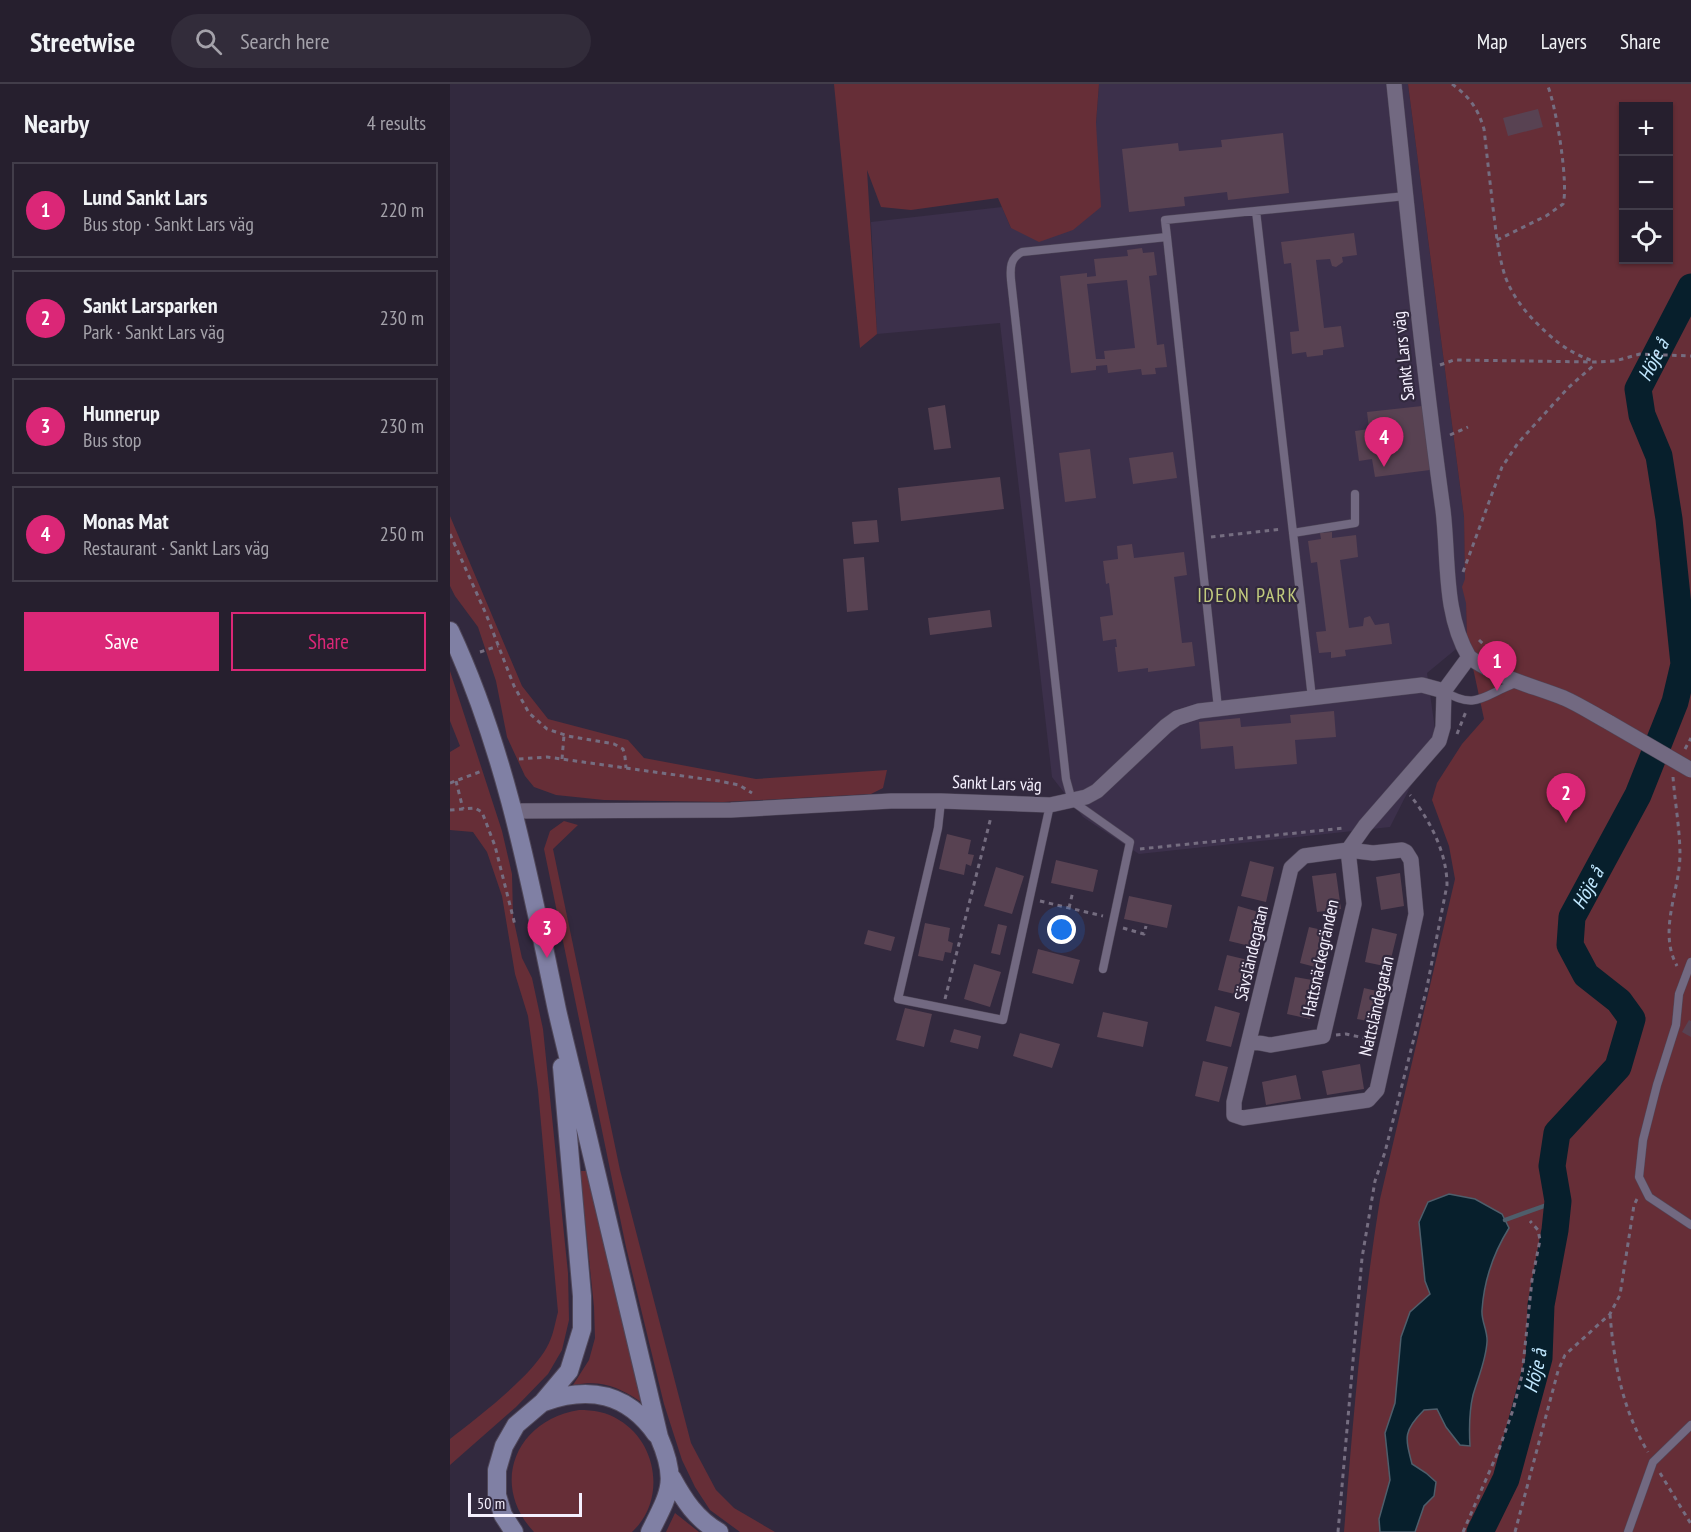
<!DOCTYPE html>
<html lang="en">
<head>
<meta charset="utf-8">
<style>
	:root { --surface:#261f2e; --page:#322c3a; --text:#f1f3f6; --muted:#a4a2aa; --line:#423d4a; --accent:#db2777 }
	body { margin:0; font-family:"PT Sans Narrow",sans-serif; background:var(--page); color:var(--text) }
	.controls { position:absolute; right:18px; top:18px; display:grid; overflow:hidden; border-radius:0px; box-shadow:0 2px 4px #0004 }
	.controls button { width:54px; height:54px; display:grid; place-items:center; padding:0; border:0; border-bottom:2px solid var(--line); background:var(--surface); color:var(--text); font:30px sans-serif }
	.scale { position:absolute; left:18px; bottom:15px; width:114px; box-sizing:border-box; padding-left:6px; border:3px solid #f5f0fe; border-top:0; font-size:16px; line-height:21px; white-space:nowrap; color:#f5f0fe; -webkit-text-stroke:4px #32293e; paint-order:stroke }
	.you { position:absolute; left:612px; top:846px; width:21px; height:21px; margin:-15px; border:4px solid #fff; border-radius:50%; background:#1a73e8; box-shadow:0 0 0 9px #1a73e833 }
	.badge { display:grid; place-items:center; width:39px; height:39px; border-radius:50%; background:var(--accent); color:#fff; font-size:20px; font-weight:700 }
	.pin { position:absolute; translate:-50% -50px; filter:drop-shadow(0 2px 3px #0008) }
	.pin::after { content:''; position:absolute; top:32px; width:21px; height:18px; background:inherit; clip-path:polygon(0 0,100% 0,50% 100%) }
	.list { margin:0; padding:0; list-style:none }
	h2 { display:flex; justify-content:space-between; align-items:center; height:78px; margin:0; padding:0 24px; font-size:26px }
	h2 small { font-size:20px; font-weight:400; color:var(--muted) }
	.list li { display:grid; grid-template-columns:39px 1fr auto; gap:18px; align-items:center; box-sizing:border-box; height:96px; margin:0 12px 12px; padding:0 12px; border:2px solid var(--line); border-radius:0px }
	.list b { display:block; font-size:22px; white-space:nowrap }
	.list p { margin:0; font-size:20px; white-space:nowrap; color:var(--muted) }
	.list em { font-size:20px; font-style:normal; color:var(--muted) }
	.actions { display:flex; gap:12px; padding:18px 24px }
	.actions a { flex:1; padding:14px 0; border:2px solid var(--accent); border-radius:0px; text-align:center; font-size:21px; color:var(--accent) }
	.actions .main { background:var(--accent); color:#fff }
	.icon { flex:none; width:33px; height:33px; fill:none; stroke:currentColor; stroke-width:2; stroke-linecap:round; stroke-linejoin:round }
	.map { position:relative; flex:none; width:1241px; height:1448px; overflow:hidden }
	header { display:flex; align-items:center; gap:36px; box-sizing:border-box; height:84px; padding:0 30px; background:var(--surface); border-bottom:2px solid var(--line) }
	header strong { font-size:28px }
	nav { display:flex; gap:33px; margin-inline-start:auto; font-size:21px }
	.search { width:420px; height:54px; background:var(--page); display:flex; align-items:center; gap:15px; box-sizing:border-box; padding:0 21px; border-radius:33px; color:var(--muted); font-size:22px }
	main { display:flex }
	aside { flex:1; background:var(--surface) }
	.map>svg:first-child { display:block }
	.built { fill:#3c304b }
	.green { fill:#662e37; fill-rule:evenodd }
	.water { fill:#071f2c; stroke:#4e5e6b; stroke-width:1.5 }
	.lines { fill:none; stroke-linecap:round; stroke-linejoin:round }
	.stream { stroke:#4e5e6b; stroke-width:4.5 }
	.river { stroke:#071f2c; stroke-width:27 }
	.building { fill:#584252; fill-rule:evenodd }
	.lane-casing { stroke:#4f4759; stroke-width:9 }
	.street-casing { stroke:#4f4759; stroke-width:16 }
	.secondary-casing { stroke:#4f4759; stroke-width:20 }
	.path { stroke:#756d80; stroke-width:3; stroke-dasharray:4.5 4.5; stroke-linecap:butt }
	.lane { stroke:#726981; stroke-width:8 }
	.street { stroke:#726981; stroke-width:15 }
	.secondary { stroke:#8080a4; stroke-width:18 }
	.street-bridge-casing { stroke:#4f4759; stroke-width:16; stroke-linecap:butt }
	.street-bridge { stroke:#726981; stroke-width:15 }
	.labels { text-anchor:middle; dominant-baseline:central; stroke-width:4.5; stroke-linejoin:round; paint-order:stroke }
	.street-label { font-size:18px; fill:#f5f0fe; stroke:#32293e }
	.water-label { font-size:20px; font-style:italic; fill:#c1e8ff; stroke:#32293e }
	.neighbourhood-label { font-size:20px; letter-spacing:1.5px; fill:#c2cb7e; stroke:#32293e }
</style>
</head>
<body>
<header>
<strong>Streetwise</strong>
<div class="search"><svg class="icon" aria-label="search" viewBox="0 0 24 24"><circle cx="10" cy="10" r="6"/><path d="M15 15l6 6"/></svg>Search here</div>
<nav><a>Map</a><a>Layers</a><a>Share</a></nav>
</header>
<main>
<aside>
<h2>Nearby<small>4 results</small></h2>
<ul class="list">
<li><span class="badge">1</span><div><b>Lund Sankt Lars</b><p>Bus stop · Sankt Lars väg</p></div><em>220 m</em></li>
<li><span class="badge">2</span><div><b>Sankt Larsparken</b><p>Park · Sankt Lars väg</p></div><em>230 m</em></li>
<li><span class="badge">3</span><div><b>Hunnerup</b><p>Bus stop</p></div><em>230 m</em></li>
<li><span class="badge">4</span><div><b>Monas Mat</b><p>Restaurant · Sankt Lars väg</p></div><em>250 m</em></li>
</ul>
<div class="actions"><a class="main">Save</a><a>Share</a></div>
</aside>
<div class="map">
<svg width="1241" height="1448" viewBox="0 0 1241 1448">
	<rect width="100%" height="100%" fill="#32293e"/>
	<path class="built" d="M649,0H958L1014,433L1017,556L977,589L986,652L940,743L689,770L633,733L602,693L550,239L427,250L421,138L552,123L561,144L646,39Z"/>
	<path class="green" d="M384,0H649L646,39L651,123L623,146L589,158L561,144L548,114L461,126L431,123L417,86L427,250L410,264Z
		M958,0H1241V1448H894C903,1337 912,1225 930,1115L1005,795L999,762L982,716L987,699L1012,660L1034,635L1017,556L1016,519L1012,503L1015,495L1014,433ZM1174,22H1218V176H1174Z
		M0,432L72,602L98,635L178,656L194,674L306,695L437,686L433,704L421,710L273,718L154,716L106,711L84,703L75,692L57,653L46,597L28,543L5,512L0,502Z
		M0,587L52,747L62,790L63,833L72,874L82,894L93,945L118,1189L119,1236L112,1266L98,1290L66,1323L0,1381V1355C28,1333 81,1293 97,1263C103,1253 105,1239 108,1228L88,1006L78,932L65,890L52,812L37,768L23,748L0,746V668L10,662L0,637Z
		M114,737L128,741L103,765L170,1086L241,1359L266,1406L284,1424L325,1448H290L260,1426L245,1403L232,1376L214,1320L176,1163L94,765L100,747Z
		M130,1087H138L191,1318C167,1302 152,1296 123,1301L139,1276L145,1254L144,1223Z
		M129,1326C143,1326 157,1328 169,1336C208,1359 216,1417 182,1448H84C39,1400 66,1336 129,1326Z
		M225,1429L249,1448H216Z"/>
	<path class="water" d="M999,1110L1025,1115L1052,1130L1059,1144C1044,1168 1034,1197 1032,1226C1031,1237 1038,1247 1037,1258C1036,1276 1028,1294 1023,1311C1019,1328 1019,1345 1020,1362L1010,1361L996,1343L987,1325L974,1326C953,1347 955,1353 962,1380L976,1389L986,1398L984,1412L974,1422L965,1448H930L929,1435L940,1396L935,1349L945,1319L951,1253L960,1228L980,1210L975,1197L969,1138L978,1118Z"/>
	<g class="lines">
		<path class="stream" d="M1055,1136L1108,1117"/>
		<path class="river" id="s1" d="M1030,1448L1056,1395L1089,1274L1091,1221L1105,1146L1108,1117L1102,1082L1107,1049L1168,983L1182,935L1169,917L1136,891L1120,861L1122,833L1188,711L1225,618L1234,580L1219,435L1209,372L1192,331L1188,305L1241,203"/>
	</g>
	<path class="building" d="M1088,25L1093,43L1058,52L1053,34Z
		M833,49L839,109L778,116L777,108L734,113L735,122L679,128L672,65L728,59L729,67L772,63L771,56Z
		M904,149L907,171L892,173L893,178L886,183L882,182L880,175L866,176L874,244L891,242L894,263L873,266V271L857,273L856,268L842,270L840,248L849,247L841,179L834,180L831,158Z
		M692,164L693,169L704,168L707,191L699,192L707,261L714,260L717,283L705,284L706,290L692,291L691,285L658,289L657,281L646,282V286L621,289L610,192L637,189V193L646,192L644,175L678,172L677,166ZM677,196L685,264L654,267L655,275H646L637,200Z
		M495,321L501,364L484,366L478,324Z
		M972,322L980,386L925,393L922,375L909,377L905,347L919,345L917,328Z
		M640,365L646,414L615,418L609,369Z
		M723,368L727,394L683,400L679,374Z
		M550,393L554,425L451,437L448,404Z
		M427,436L429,458L404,460L402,438Z
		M882,448V454L906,451L908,473L890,476L899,544L913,542L914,534L920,532L925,541L939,539L942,560L895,566L896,572L881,574V568L869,569L866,548L876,547L867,478L861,479L858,457L871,455L870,449Z
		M682,460L684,474L734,468L737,491L724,493L732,559L742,558L745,582L698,588V584L668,588L665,563H667L666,555L653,557L650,533L663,531L659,499L656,500L653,477L668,475L667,462Z
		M414,473L418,526L397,528L393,475Z
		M540,526L542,543L480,551L478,534Z
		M884,627L886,653L845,656L847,680L785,685L783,662L751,665L749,638L790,634L791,643L841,639L840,631Z
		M497,750L521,756L518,770L524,771L521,782L516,780L514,791L489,785Z
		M606,776L648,786L643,808L601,799Z
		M800,777L824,783L816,818L791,812Z
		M546,783L574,792L562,830L534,822Z
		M886,789L891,825L867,828L862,792Z
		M950,789L954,822L931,826L926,793Z
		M679,812L722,821L717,844L674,835Z
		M788,822L812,829L804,863L779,857Z
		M475,839L500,844L498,857L503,859L501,869L495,868L493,877L468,872Z
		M548,840L557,842L550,871L541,869Z
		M859,843L881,848L873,885L850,879Z
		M922,844L947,850L939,883L915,878Z
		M418,846L445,853L441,867L414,860Z
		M588,865L630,876L623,900L582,889Z
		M777,871L802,877L793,912L768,906Z
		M524,880L551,888L540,923L514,915Z
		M845,893L868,897L860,935L837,930Z
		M914,904L935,909L928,939L907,935Z
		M765,922L790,929L781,963L756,957Z
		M455,924L482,930L474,963L446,956Z
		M653,928L698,938L693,963L647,953Z
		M1239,936L1241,937V953L1232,948Z
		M504,945L531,952L528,965L500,958Z
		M570,949L610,960L602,984L563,972Z
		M753,977L778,983L769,1018L745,1012Z
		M910,980L914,1005L877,1011L872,987Z
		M846,991L851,1015L816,1021L812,998Z"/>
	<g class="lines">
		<g class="lane-casing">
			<path id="lane" d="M806,127L862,614
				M717,153L715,136L956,112
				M843,449L905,439V410
				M994,607C1027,628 1035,609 1067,599
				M491,717L488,744L448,915L553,936L600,721
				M1241,878L1229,910L1226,941L1207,1001L1193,1056L1189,1093L1199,1113L1241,1141
				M653,885L680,758L622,717L616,695L561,196C560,184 560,174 572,168L717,153L768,624
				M1178,1448L1203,1378L1241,1341"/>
		</g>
		<g class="street-casing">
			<path id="street" d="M944,0C959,142 973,284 993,426C999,475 993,529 1019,573
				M64,727L281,726L441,717H491L600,721L636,713L647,707L716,642L727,634L749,627L972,601L994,607
				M800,957L820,961L873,952L904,820L898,766L923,769L952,766L956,768L961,776L966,830L927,1006L918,1016L793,1034L784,1031V1018L841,784L854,772L898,766L915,742L989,657L993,643L994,607L1019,573C1048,594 1081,601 1114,614C1130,621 1145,631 1160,639"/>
		</g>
		<g class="secondary-casing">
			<path id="secondary" d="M0,547C56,667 80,797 107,926C118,974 131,1023 142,1071C164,1165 186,1259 209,1353C228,1397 220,1408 200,1448
				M94,1318C139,1302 177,1309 206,1350
				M222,1394C234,1416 246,1435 269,1448
				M64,1448L53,1431L47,1411V1386L54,1362L66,1341L93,1318L119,1287L132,1245V1212L112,983"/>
		</g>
		<path class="path" d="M1002,0C1020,13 1028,25 1034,45C1037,72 1040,98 1043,124C1046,147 1048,170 1055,192C1063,214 1079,233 1096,248C1112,263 1125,271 1146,278
			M1047,156L1096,132L1113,120C1119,101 1106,20 1097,0
			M990,281L1004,276L1146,278L1165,277L1190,270L1241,272
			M1000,351L1018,343
			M0,450L36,530L64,602L79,629L97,645L118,652L164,660L173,665L175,673L176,684
			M761,453L832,445
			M1013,488L1052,383L1068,359L1118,304L1145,280
			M1029,556L1044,570
			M30,568L48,562
			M1007,650L1017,625
			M1235,665L1241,654
			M69,675L97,673L269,697L289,701L302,709
			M112,675L114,651
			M1223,693C1225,719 1230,746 1230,772C1229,809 1208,847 1227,882
			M6,697L13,725
			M0,699L32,687
			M0,726L25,724L32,728L45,762L65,841
			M690,765L895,744
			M590,817L653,832
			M619,824L623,807
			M673,844L694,850L696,842
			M495,915L541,733
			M886,951L896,950L924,956
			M1160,1230C1164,1279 1172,1325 1198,1368
			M1210,1389L1241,1440
			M888,1448L912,1174L925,1097L935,1068L977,903L997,801C997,769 980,736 960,711
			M1013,1448L1048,1368L1063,1326L1072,1291L1082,1196L1090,1156L1088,1146L1080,1137
			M1065,1448L1108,1287L1115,1271L1160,1230L1170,1211L1184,1121L1187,1115"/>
		<use href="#lane" class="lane"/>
		<use href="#street" class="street"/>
		<use href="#secondary" class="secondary"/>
		<g class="street-bridge-casing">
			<path id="street-bridge" d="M1160,639L1241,686"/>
		</g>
		<use href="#street-bridge" class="street-bridge"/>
	</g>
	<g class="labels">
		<g class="street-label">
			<text transform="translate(953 272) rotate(-96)">Sankt Lars väg</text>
			<text transform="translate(547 699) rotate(2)">Sankt Lars väg</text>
			<text transform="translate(801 869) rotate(-77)">Sävsländegatan</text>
			<text transform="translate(870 874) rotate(-78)">Hattsnäckegränden</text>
			<text transform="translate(926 922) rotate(-77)">Nattsländegatan</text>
		</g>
		<g class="water-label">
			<text stroke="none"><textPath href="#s1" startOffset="1269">Höje å</textPath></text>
			<text stroke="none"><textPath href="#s1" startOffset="711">Höje å</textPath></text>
			<text stroke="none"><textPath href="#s1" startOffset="171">Höje å</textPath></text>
		</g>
		<g class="neighbourhood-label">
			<text x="798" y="511">IDEON PARK</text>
		</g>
	</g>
</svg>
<div class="controls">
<button>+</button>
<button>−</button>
<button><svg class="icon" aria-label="locate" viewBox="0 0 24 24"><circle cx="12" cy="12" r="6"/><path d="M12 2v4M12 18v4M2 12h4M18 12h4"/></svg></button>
</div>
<div class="scale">50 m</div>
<div class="you"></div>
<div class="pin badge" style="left:1047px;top:607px">1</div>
<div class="pin badge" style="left:1116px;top:739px">2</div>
<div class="pin badge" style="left:97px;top:874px">3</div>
<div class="pin badge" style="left:934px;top:383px">4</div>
</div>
</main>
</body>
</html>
